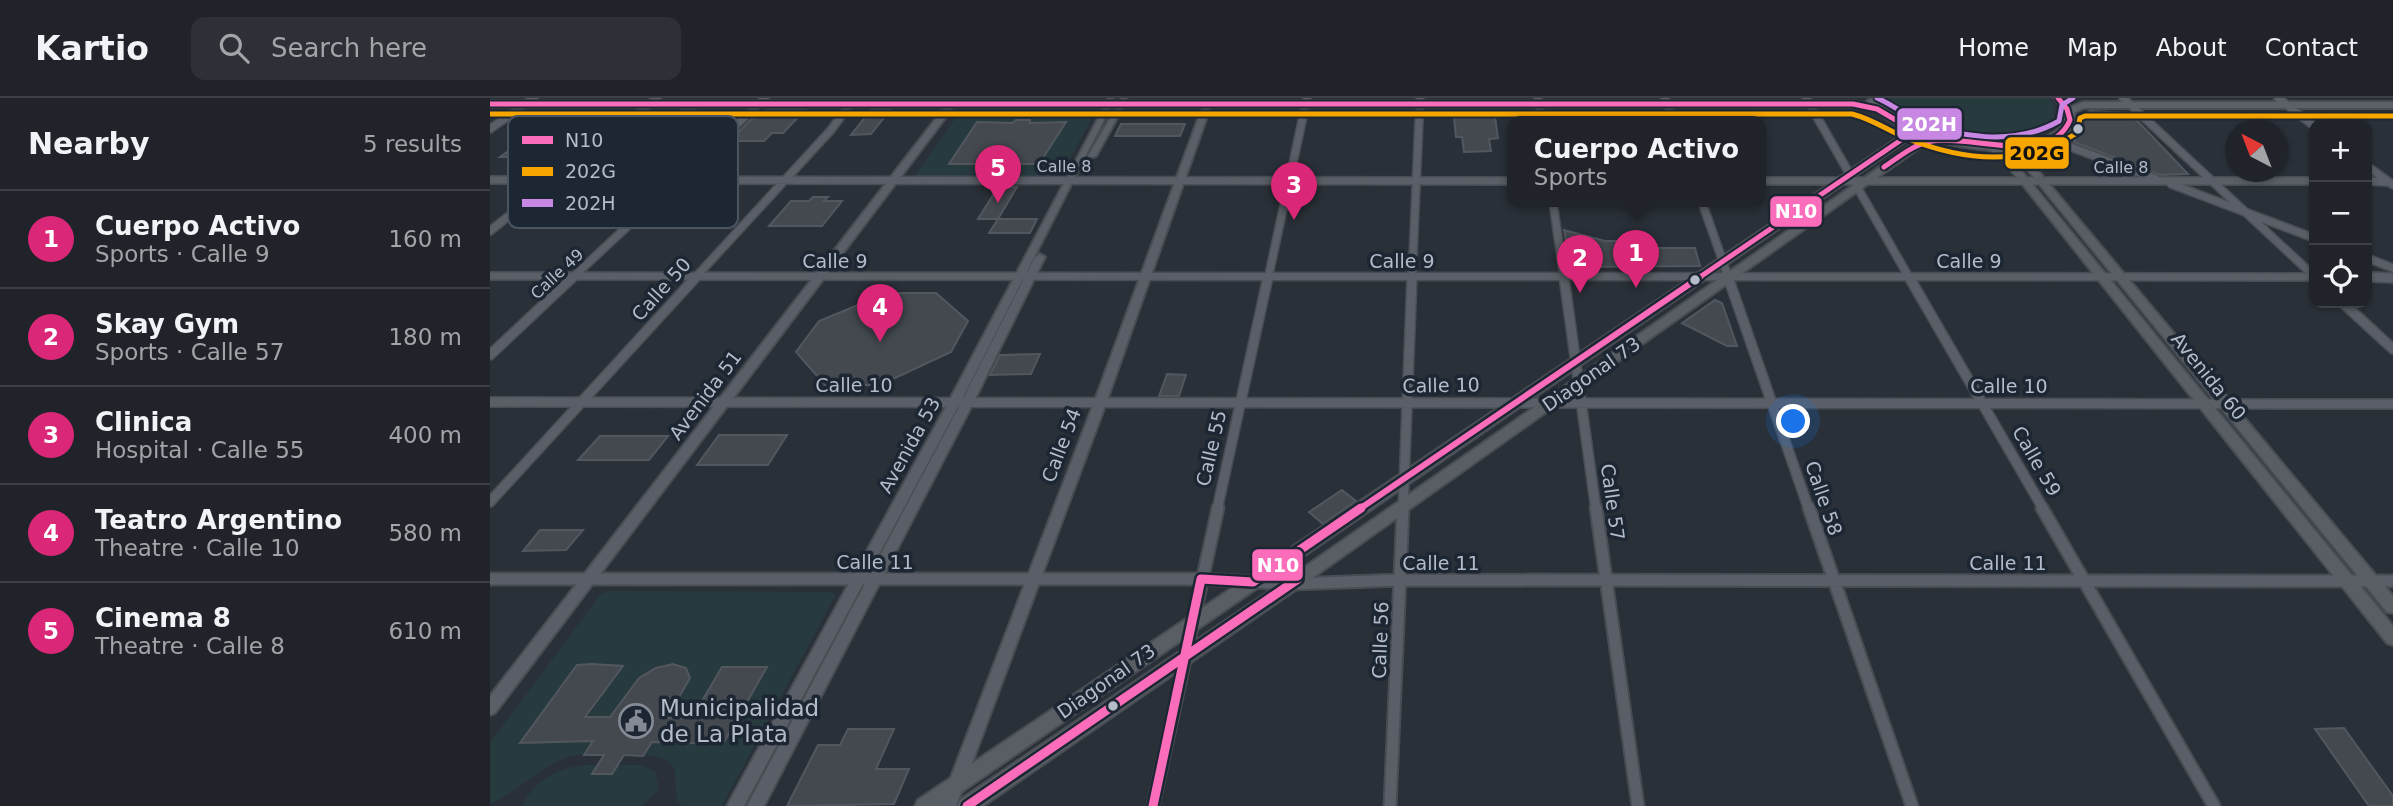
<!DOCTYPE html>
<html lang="en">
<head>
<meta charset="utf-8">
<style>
	:root { --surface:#20242a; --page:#2d3036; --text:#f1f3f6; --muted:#a2a4a8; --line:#3d4147; --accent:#db2777 }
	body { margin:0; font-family:"DejaVu Sans",sans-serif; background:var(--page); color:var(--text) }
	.controls { position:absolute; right:21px; top:21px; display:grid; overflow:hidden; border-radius:14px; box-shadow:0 2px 5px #0004 }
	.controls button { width:63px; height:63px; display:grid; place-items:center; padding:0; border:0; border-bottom:2px solid var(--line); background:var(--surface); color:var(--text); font:35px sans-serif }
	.compass { position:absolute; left:1735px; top:21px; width:63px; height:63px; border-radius:50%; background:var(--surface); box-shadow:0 2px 5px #0004; rotate:318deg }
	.you { position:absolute; left:1304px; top:324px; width:24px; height:24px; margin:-18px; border:5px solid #fff; border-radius:50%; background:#1a73e8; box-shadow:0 0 0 10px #1a73e833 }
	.badge { display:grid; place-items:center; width:46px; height:46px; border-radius:50%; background:var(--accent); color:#fff; font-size:23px; font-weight:700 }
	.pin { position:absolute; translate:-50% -58px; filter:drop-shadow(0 2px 4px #0008) }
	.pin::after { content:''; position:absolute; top:37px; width:24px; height:21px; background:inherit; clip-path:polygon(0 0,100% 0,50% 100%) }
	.popup { position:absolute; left:1017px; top:18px; width:259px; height:91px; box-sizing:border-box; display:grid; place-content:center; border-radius:14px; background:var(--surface); filter:drop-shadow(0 2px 5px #0005); font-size:23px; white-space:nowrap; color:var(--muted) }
	.popup b { font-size:26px; color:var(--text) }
	.popup::after { content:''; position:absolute; left:50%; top:100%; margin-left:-14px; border:14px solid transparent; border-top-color:var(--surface) }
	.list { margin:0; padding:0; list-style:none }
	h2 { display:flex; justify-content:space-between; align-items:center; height:91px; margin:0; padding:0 28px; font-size:30px }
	h2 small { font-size:23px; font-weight:400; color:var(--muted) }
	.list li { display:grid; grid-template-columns:46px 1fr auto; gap:21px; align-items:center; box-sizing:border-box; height:98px; padding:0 28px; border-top:2px solid var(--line) }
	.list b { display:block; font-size:26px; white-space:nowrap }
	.list p { margin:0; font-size:23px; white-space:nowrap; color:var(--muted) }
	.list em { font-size:23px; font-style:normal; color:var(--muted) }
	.icon { flex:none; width:38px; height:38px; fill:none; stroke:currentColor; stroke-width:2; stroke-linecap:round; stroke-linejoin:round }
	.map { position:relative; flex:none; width:1903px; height:708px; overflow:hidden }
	header { display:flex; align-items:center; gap:42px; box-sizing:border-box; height:98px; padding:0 35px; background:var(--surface); border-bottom:2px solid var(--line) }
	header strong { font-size:33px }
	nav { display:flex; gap:38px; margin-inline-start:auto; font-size:24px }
	.search { width:490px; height:63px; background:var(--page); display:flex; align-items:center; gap:18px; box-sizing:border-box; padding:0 24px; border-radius:14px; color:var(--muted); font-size:26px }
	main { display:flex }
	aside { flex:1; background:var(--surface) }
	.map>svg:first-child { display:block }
	.green { fill:#273a3e }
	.building { fill:#444950; stroke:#52575f; stroke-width:2 }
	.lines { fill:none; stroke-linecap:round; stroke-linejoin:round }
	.minor-far2-casing { stroke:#484c53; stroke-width:10 }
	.minor-far1-casing { stroke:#484c53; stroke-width:12 }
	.minor-casing { stroke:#484c53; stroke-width:15 }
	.tertiary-casing { stroke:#484c53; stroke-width:4 }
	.secondary-casing { stroke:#484c53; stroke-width:4 }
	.primary-casing { stroke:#484c55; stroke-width:4 }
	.minor-far2 { stroke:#5a5e66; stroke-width:7 }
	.minor-far1 { stroke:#5a5e66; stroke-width:9 }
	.minor { stroke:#5a5e66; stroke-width:11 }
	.tertiary { fill:#5a5e66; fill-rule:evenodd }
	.secondary { fill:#595d64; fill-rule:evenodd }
	.primary { fill:#5c6168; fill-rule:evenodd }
	.bus-1-far2-casing { stroke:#1d2633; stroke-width:9 }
	.bus-1-far1-casing { stroke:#1d2633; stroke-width:11 }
	.bus-1-casing { stroke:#1d2633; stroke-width:14 }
	.bus-2-casing { stroke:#1d2633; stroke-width:9 }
	.bus-3-casing { stroke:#1d2633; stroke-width:9 }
	.bus-1-far2 { stroke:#fb6dba; stroke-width:5 }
	.bus-1-far1 { stroke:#fb6dba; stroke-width:6 }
	.bus-1 { stroke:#fb6dba; stroke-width:9 }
	.bus-2 { stroke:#f7a600; stroke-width:5 }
	.bus-3 { stroke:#c787e3; stroke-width:5 }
	.bus-dot { fill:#b4bcc9; stroke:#1d2633; stroke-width:2.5 }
	.labels { text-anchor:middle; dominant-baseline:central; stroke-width:7; stroke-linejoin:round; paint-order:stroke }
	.far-street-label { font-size:16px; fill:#b4bcc9; stroke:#1d2633 }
	.street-label { font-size:19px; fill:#b4bcc9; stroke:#1d2633 }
	.near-poi-label { font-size:23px; fill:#b4bcc9; stroke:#1d2633; text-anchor:start }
	.key { fill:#1d2633; stroke:#4a5360; stroke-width:2 }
	.key-label { font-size:19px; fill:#b4bcc9 }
	.line-badge { stroke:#1d2633; stroke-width:2.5 }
	.badge-label { font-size:19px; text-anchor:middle; font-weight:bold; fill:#fff }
	.pale-badge-label { font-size:19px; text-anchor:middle; font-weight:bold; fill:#111 }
</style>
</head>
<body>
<header>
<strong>Kartio</strong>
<div class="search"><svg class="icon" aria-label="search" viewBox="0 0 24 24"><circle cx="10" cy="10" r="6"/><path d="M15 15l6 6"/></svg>Search here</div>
<nav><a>Home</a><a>Map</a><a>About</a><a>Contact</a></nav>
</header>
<main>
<aside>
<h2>Nearby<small>5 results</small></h2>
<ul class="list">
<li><span class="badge">1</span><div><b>Cuerpo Activo</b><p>Sports · Calle 9</p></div><em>160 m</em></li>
<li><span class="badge">2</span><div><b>Skay Gym</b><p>Sports · Calle 57</p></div><em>180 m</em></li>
<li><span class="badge">3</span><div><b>Clinica</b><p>Hospital · Calle 55</p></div><em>400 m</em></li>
<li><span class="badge">4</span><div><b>Teatro Argentino</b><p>Theatre · Calle 10</p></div><em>580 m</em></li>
<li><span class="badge">5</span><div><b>Cinema 8</b><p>Theatre · Calle 8</p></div><em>610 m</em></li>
</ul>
</aside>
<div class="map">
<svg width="1903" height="708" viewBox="0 0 1903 708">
	<rect width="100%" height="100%" fill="#2a3038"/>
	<path class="green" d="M1386,0H1559C1565,6 1566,12 1564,19C1562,26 1559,34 1553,38C1522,60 1405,33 1386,0Z
		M471,12H606L572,76L568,78H425Z
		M118,493L342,494L345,498L232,708H192C179,696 192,675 179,664C169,656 153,658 142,658C120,657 93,653 73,661C46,672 27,694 0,706V645L110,497Z
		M93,667H150L165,673L169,691L152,708H33C40,684 70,670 93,667Z"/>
	<path class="building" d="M191,12H205L190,25H239L226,38L185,37L172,48H117L146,25H175Z
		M278,12H315L293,35H282L274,43H239L269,14Z
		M381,12H400L381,36L361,37Z
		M1600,13L1640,15L1698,76L1670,77L1584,44L1594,16Z
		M1005,19L1008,40L999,41L1001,53L974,54L972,39H966L964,20Z
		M526,22H540V25L576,24L549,66H459L487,24L522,25Z
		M631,26H695L690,38H625Z
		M25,48H96L82,59H10Z
		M108,88H140L118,108H85Z
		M508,89H527L508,121H488Z
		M323,99H338L334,103H352L332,128H279L301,103H319Z
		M508,121H547L540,135H499Z
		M1074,132L1115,143H1140L1141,150H1205L1210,168L1081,169Z
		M397,195H446L478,223L461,254L390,287H335L306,254L329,223Z
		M1225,202L1232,205L1247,248H1237L1192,225Z
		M550,256L541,276L500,277L510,257Z
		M677,276L696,277L689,298H669Z
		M229,337H297L278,367H207Z
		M110,338H178L159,362H88Z
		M852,392L866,403L833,426L819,414Z
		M50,432H93L76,452L33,453Z
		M102,566L133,568L95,619H120L149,580L166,570L183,566L196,570L200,580L177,620H202L232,569H277L233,646L162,644L153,658L134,657L122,676H102L114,657H94L103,643L30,645L87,567Z
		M1854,630L1903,698V708H1879L1825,631Z
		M358,631H404L386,671H419L404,706L297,708L328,647H350Z"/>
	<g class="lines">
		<g class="minor-far2-casing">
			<path id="minor-far2" d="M1048,0L1051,24
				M1175,0L1184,24
				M1316,0L1420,181
				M1633,0L1824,178
				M1788,0L1824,28
				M0,31L44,0
				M1562,42L1666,81
				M1877,68L1903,87
				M0,82L1022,83
				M1270,83H1824
				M1877,83L1897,84
				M1681,86L1824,140
				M1063,104L1074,181
				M1212,104L1239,181
				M0,133L167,0
				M1877,160L1903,170
				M0,178L1824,179
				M1877,179L1903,180
				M81,181L275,0
				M204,181L341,32L360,6
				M778,181L817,0
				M922,181L930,0"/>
		</g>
		<g class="minor-far1-casing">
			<path id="minor-far1" d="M1074,179L1106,412
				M1238,179L1319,412
				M1419,179L1554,412
				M1883,179L1903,180
				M1853,205L1903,251
				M0,257L83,179
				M0,304L1903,306
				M0,404L206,179
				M727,412L778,179
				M913,412L922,179"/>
		</g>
		<g class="minor-casing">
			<path id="minor" d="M1106,410L1148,708
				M1319,410L1422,708
				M1552,410L1724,708
				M0,481H711L802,486L910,482L1903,483
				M663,708L728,410
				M900,708L913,410"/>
		</g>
		<g class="tertiary-casing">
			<path id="tertiary" d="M619,0L624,2L470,305L254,708H237L458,305Z
				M632,0L637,2L606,58L599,60L598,58Z
				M458,5L465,7L5,615L0,617V598Z
				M714,5L721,7L616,305L466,708H450L604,305Z
				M550,156L555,159L483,305L274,708H257L471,305L545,159Z"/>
		</g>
		<g class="secondary-casing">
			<path id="secondary" d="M1421,28L1426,31L1417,42L451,708H425L428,702L1411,38Z
				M1451,38L1454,39V43L1433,47L808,490L493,708H467L470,702L796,482L1427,43Z
				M1495,46H1501L1516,54L1903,528V547L1897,545L1510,58L1495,50Z
				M1528,46H1534L1535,57L1903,498V515L1897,514L1527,59Z"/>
		</g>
		<g class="primary-casing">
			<path id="primary" d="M1382,0C1389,4 1393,9 1399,14C1405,20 1414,24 1422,28C1460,46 1516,55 1556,39C1563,36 1569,31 1574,27L1575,13L1564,0H1573L1581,9L1593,4H1903V10H1594L1585,14L1582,30C1577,34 1571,40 1565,43C1524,61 1456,50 1416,32C1406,28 1398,21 1389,15C1383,11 1371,10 1363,9H0V3H1363L1381,7L1377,3Z"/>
		</g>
		<use href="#minor-far2" class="minor-far2"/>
		<use href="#minor-far1" class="minor-far1"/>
		<use href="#minor" class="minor"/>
		<use href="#tertiary" class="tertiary"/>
		<use href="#secondary" class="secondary"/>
		<use href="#primary" class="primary"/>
		<g class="bus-1-far2-casing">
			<path id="bus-1-far2" d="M0,6H1363L1387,11L1421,31L1414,40L1207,181
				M1394,69C1409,59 1424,46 1442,43C1481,36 1560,70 1580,22L1577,11L1568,0"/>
		</g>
		<g class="bus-1-far1-casing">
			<path id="bus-1-far1" d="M868,412L1210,179"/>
		</g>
		<g class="bus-1-casing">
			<path id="bus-1" d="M477,708L808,481
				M663,708L711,481L763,484L871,410"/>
		</g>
		<g class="bus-2-casing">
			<path id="bus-2" d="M0,16H1362C1382,21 1397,32 1416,40C1473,63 1534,69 1587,35L1590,20L1595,18H1903"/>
		</g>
		<g class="bus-3-casing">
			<path id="bus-3" d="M1387,0C1399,5 1409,13 1421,19C1466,40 1524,49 1569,23L1572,7L1583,0"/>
		</g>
		<use href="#bus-1-far2" class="bus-1-far2"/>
		<use href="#bus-1-far1" class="bus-1-far1"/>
		<use href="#bus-1" class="bus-1"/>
		<use href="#bus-2" class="bus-2"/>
		<use href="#bus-3" class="bus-3"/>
	</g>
	<defs>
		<g id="civic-ring" transform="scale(1.75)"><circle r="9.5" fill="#1d2633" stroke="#848b96" stroke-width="1.5"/><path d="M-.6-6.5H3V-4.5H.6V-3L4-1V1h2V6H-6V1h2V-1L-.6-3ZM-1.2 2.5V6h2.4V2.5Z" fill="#848b96"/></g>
	</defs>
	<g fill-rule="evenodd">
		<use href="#civic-ring" x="146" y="623"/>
	</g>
	<g class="bus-dot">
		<circle cx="1588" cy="31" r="6"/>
		<circle cx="1205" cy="182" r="6"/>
		<circle cx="623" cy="608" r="6"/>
	</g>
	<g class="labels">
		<g class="far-street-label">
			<text x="574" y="68">Calle 8</text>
			<text x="1631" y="69">Calle 8</text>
			<text transform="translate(67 176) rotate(-43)">Calle 49</text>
		</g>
		<g class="street-label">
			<text x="345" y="163">Calle 9</text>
			<text x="912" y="163">Calle 9</text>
			<text x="1479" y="163">Calle 9</text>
			<text transform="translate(171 191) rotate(-48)">Calle 50</text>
			<text transform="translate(1101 276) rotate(-35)">Diagonal 73</text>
			<text transform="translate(1719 278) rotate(51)">Avenida 60</text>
			<text x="364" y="287">Calle 10</text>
			<text transform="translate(951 287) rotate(-1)">Calle 10</text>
			<text x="1519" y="288">Calle 10</text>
			<text transform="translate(215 297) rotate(-53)">Avenida 51</text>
			<text transform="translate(419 347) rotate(-61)">Avenida 53</text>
			<text transform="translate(571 347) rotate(-69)">Calle 54</text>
			<text transform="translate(721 350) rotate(-77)">Calle 55</text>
			<text transform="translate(1547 363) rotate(60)">Calle 59</text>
			<text transform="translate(1334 400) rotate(71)">Calle 58</text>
			<text transform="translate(1123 404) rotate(82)">Calle 57</text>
			<text x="385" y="464">Calle 11</text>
			<text x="951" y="465">Calle 11</text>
			<text x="1518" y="465">Calle 11</text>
			<text transform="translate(890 542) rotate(-88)">Calle 56</text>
			<text transform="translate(616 583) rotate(-35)">Diagonal 73</text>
		</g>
		<g class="near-poi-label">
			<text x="170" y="610">Municipalidad<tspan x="170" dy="26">de La Plata</tspan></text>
		</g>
	</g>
	<rect x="18" y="18" width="230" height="112" rx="10" class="key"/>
	<rect x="32" y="38" width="31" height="8" fill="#fb6dba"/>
	<rect x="32" y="69" width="31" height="9" fill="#f7a600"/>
	<rect x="32" y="101" width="31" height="8" fill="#c787e3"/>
	<g class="key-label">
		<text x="75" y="49">N10</text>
		<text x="75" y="80">202G</text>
		<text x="75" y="112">202H</text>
	</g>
	<g class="line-badge">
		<rect x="1406" y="9" width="67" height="34" rx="7" fill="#c787e3"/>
		<rect x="1514" y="38" width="66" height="34" rx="7" fill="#f7a600"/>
		<rect x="1279" y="97" width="54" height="33" rx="7" fill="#fb6dba"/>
		<rect x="761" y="450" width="53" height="34" rx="7" fill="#fb6dba"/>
	</g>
	<g class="badge-label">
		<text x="1439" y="33">202H</text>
		<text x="1306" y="120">N10</text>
		<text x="788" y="474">N10</text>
	</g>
	<g class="pale-badge-label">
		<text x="1547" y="62">202G</text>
	</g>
</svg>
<div class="controls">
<button>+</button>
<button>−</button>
<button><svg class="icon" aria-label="locate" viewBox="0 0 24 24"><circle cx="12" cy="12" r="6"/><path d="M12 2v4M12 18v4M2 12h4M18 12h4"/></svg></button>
</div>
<svg class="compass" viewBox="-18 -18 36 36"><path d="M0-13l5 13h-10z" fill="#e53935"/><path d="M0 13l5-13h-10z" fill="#a2a4a8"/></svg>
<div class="you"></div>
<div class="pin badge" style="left:1146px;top:190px">1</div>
<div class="popup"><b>Cuerpo Activo</b>Sports</div>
<div class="pin badge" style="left:1090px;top:195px">2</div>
<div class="pin badge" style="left:804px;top:122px">3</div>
<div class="pin badge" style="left:390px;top:244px">4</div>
<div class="pin badge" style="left:508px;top:105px">5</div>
</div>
</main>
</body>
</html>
